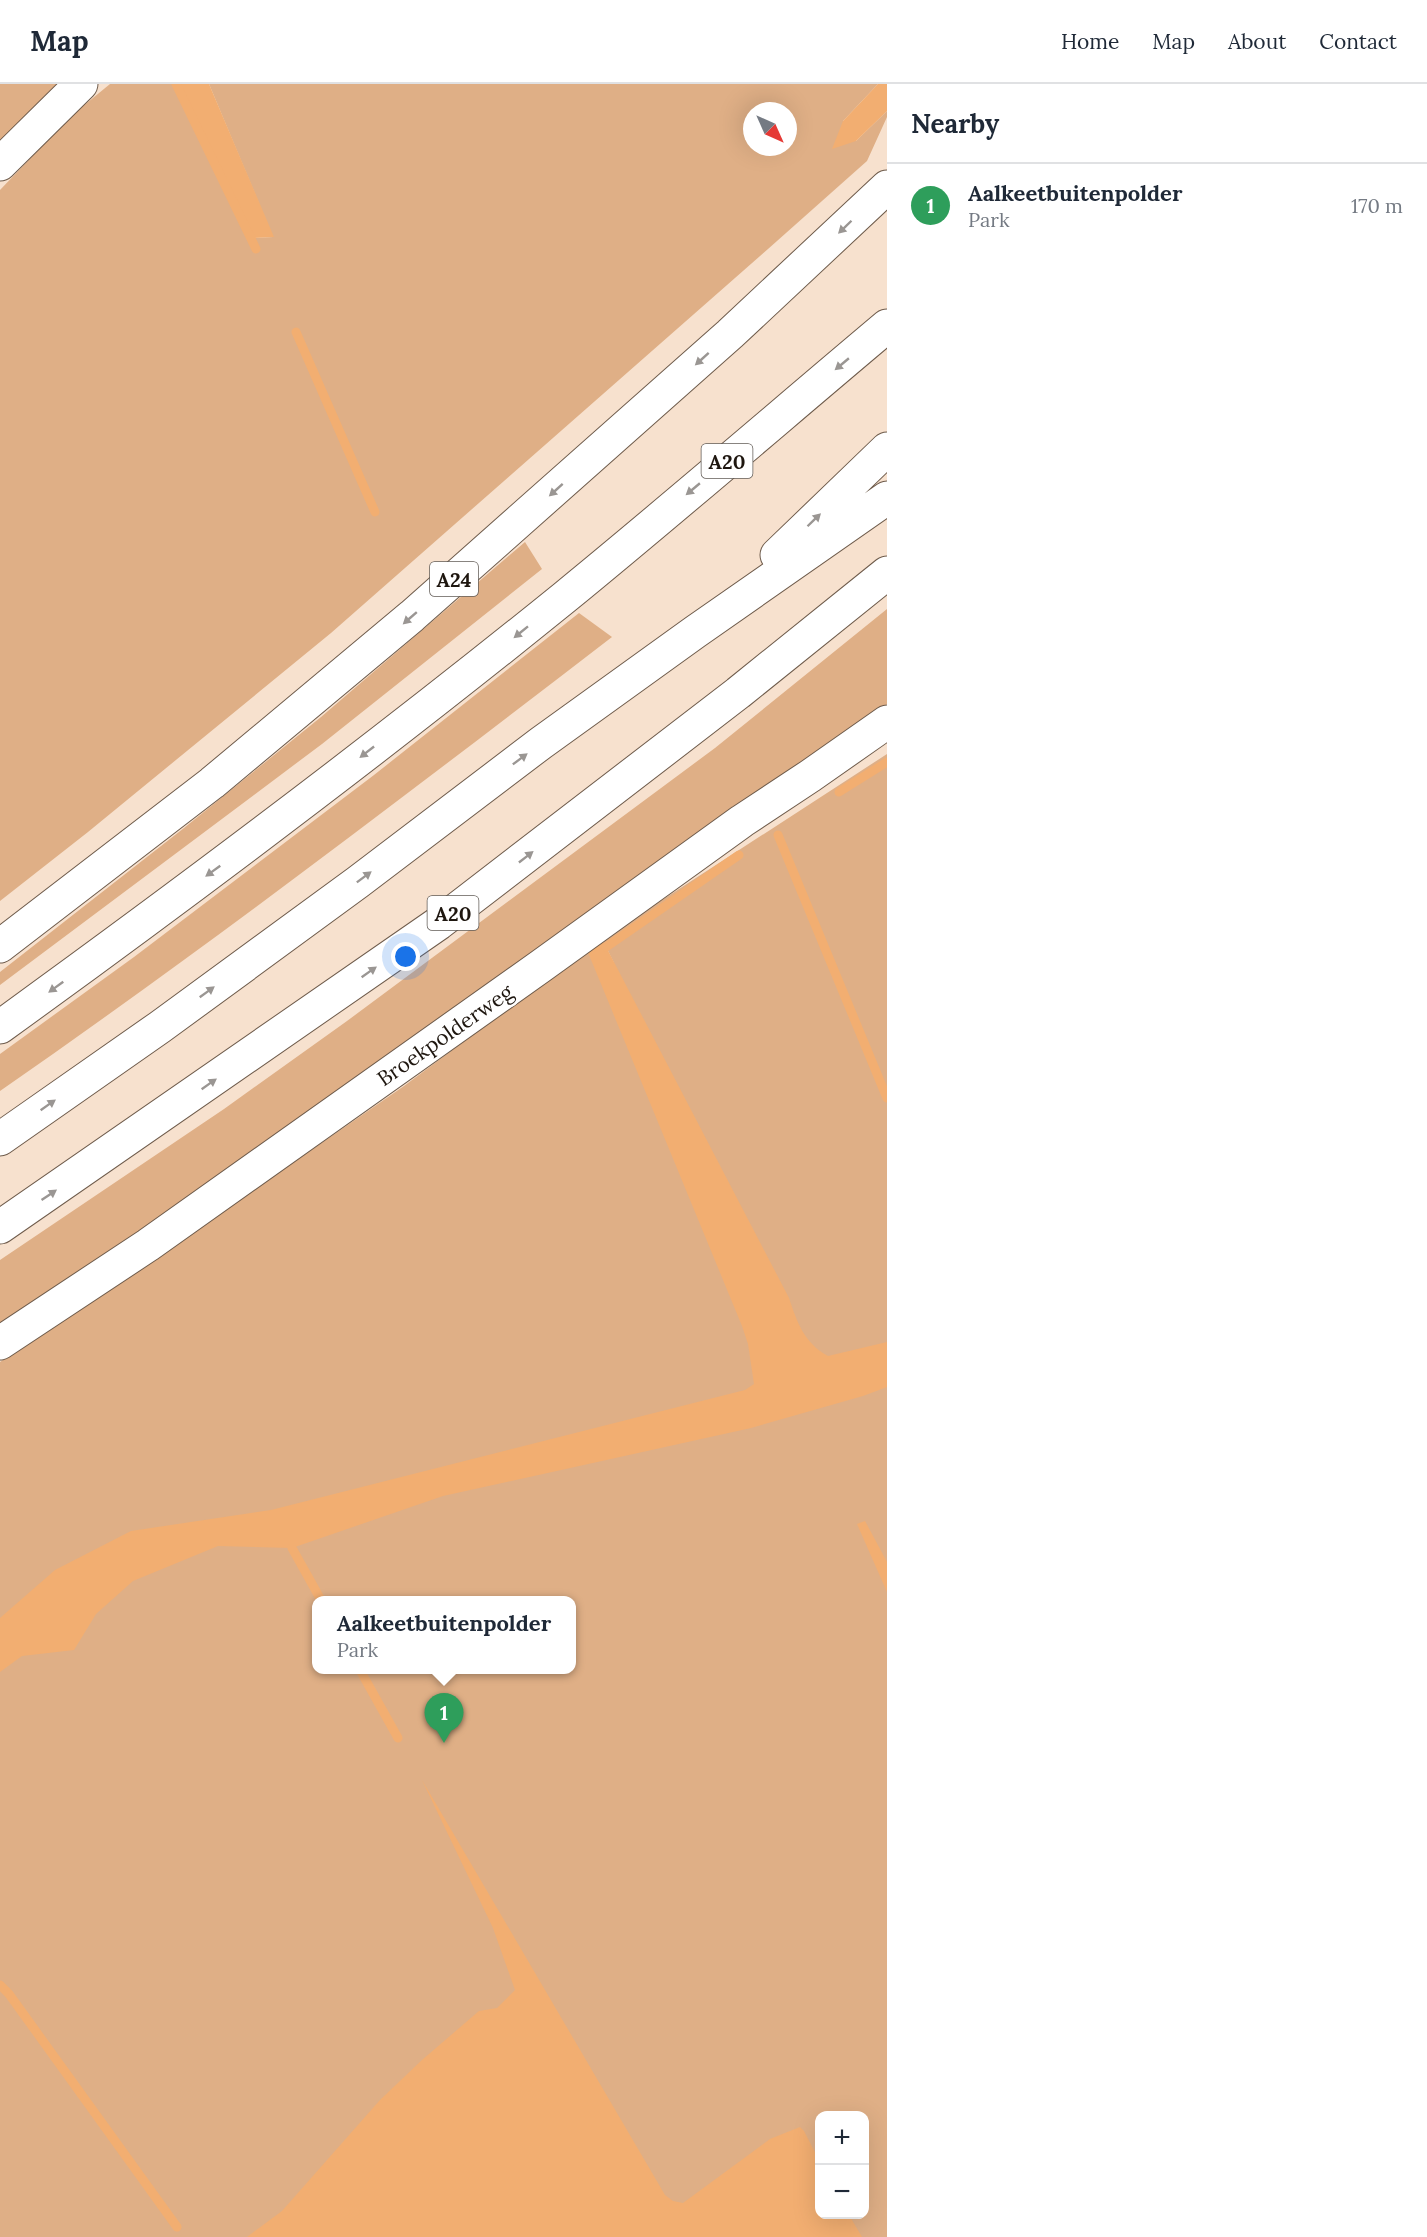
<!DOCTYPE html>
<html lang="en">
<head>
<meta charset="utf-8">
<style>
	:root { --surface:#fff; --page:#f2f2f3; --text:#1f2937; --muted:#747a83; --line:#e0e1e3; --accent:#266d7a }
	body { margin:0; font-family:Lora,serif; background:var(--page); color:var(--text) }
	.controls { position:absolute; right:18px; bottom:18px; display:grid; overflow:hidden; border-radius:12px; box-shadow:0 6px 24px #0002 }
	.controls button { width:54px; height:54px; display:grid; place-items:center; padding:0; border:0; border-bottom:2px solid var(--line); background:var(--surface); color:var(--text); font:30px sans-serif }
	.compass { position:absolute; left:743px; top:18px; width:54px; height:54px; border-radius:50%; background:var(--surface); box-shadow:0 6px 24px #0002; rotate:135deg }
	.you { position:absolute; left:406px; top:873px; width:21px; height:21px; margin:-15px; border:4px solid #fff; border-radius:50%; background:#1a73e8; box-shadow:0 0 0 9px #1a73e833 }
	.badge { display:grid; place-items:center; width:39px; height:39px; border-radius:50%; background:var(--accent); color:#fff; font-size:20px; font-weight:700 }
	.pin { position:absolute; translate:-50% -50px; filter:drop-shadow(0 2px 3px #0008) }
	.pin::after { content:''; position:absolute; top:32px; width:21px; height:18px; background:inherit; clip-path:polygon(0 0,100% 0,50% 100%) }
	.popup { position:absolute; left:312px; top:1512px; width:264px; height:78px; box-sizing:border-box; display:grid; place-content:center; border-radius:12px; background:var(--surface); filter:drop-shadow(0 2px 4px #0005); font-size:20px; white-space:nowrap; color:var(--muted) }
	.popup b { font-size:22px; color:var(--text) }
	.popup::after { content:''; position:absolute; left:50%; top:100%; margin-left:-12px; border:12px solid transparent; border-top-color:var(--surface) }
	.list { margin:0; padding:0; list-style:none }
	h2 { display:flex; justify-content:space-between; align-items:center; height:78px; margin:0; padding:0 24px; font-size:26px }
	h2 small { font-size:20px; font-weight:400; color:var(--muted) }
	.list li { display:grid; grid-template-columns:39px 1fr auto; gap:18px; align-items:center; box-sizing:border-box; height:84px; padding:0 24px; border-top:2px solid var(--line) }
	.list b { display:block; font-size:22px; white-space:nowrap }
	.list p { margin:0; font-size:20px; white-space:nowrap; color:var(--muted) }
	.list em { font-size:20px; font-style:normal; color:var(--muted) }
	.map { position:relative; flex:none; width:887px; height:2153px; overflow:hidden }
	header { display:flex; align-items:center; gap:36px; box-sizing:border-box; height:84px; padding:0 30px; background:var(--surface); border-bottom:2px solid var(--line) }
	header strong { font-size:28px }
	nav { display:flex; gap:33px; margin-inline-start:auto; font-size:21px }
	main { display:flex }
	aside { flex:1; background:var(--surface) }
	.map>svg:first-child { display:block }
	.green { fill:#dfaf86; fill-rule:evenodd }
	.water { fill:#f2ae71 }
	.lines { fill:none; stroke-linecap:round; stroke-linejoin:round }
	.stream { stroke:#f2ae71; stroke-width:9 }
	.minor-casing { stroke:#6e5b4b; stroke-width:35 }
	.highway-casing { stroke:#6e5b4b; stroke-width:35 }
	.minor { stroke:#fff; stroke-width:33 }
	.highway { stroke:#fff; stroke-width:33 }
	.oneway { fill:#9a9693 }
	.labels { text-anchor:middle; dominant-baseline:central; stroke-width:5; stroke-linejoin:round; paint-order:stroke }
	.shield { fill:#fff; stroke:#625c57; stroke-width:1.5 }
	.shield-label { font-size:20px; font-weight:bold; fill:#1e160f }
	.street-label { font-size:21px; fill:#1e160f; stroke:#fff }
</style>
</head>
<body>
<header>
<strong>Map</strong>
<nav><a>Home</a><a>Map</a><a>About</a><a>Contact</a></nav>
</header>
<main>
<div class="map">
<svg width="887" height="2153" viewBox="0 0 887 2153">
	<rect width="100%" height="100%" fill="#f7e1ce"/>
	<path class="green" d="M0,0H73L0,71Z
		M110,0H179L253,154L273,153L209,0H878L843,37L856,57L887,27V33L867,77L768,165L331,549L88,748L0,817V106L71,32ZM752,27H788V63H752Z
		M525,458L542,485L322,660L0,901V888L184,744L321,633Z
		M887,525V620L621,804L141,1148L0,1241V1176L224,1025L347,937L715,664Z
		M579,529L612,553C410,708 209,862 0,1007V970L134,873L374,691Z
		M887,670V2153H0V1278L157,1173L404,1002L587,866L614,879L602,855ZM316,1516H572V1586H316ZM820,2032H864V2130H820Z"/>
	<path class="water" d="M179,0H209L274,153L252,154Z
		M878,0H887V27L856,57L832,65L843,37Z
		M602,855L789,1214C797,1238 804,1259 828,1272L887,1258V1303L863,1312L751,1344L443,1412L292,1464L218,1462L133,1497L96,1530L74,1566L22,1572L0,1588V1534L55,1486L131,1447L271,1426L745,1306L754,1300L748,1260L742,1242L587,866Z
		M865,1437L887,1478V1508L857,1440Z
		M422,1696L665,2111L673,2117L683,2119L770,2055L800,2043L804,2047L819,2076L820,2130L849,2131L862,2153H247L282,2127L380,2016L422,1976L479,1927L497,1924L515,1906L493,1844Z"/>
	<g class="lines">
		<path class="stream" d="M176,0L256,165
			M296,248L375,428
			M839,708L887,678
			M778,751L887,1014
			M606,863L739,771
			M292,1464L321,1516
			M360,1586L398,1654
			M0,1901L9,1910L177,2143"/>
		<g class="minor-casing">
			<path id="minor" d="M0,80L81,0
				M0,1259L148,1161L541,882L742,737L810,692L887,638"/>
		</g>
		<g class="highway-casing">
			<path id="highway" d="M777,471L887,365
				M0,862L212,699L412,532L730,250L887,103
				M0,943C192,804 381,662 565,513C674,424 780,332 887,242
				M0,1055L160,943L358,798L541,659L695,548L887,414
				M0,1143L439,839L738,609L887,489"/>
		</g>
		<use href="#minor" class="minor"/>
		<use href="#highway" class="highway"/>
	</g>
	<defs><path id="oneway-solid" d="M-6-.8H1V-3.2L6.5 0L1 3.2V.8H-6Z" transform="scale(1.5)"/></defs>
	<g class="oneway">
		<use href="#oneway-solid" transform="translate(845 143) rotate(136)"/>
		<use href="#oneway-solid" transform="translate(702 275) rotate(138)"/>
		<use href="#oneway-solid" transform="translate(842 280) rotate(140)"/>
		<use href="#oneway-solid" transform="translate(693 405) rotate(140)"/>
		<use href="#oneway-solid" transform="translate(556 406) rotate(138)"/>
		<use href="#oneway-solid" transform="translate(814 436) rotate(-44)"/>
		<use href="#oneway-solid" transform="translate(410 534) rotate(139)"/>
		<use href="#oneway-solid" transform="translate(521 548) rotate(141)"/>
		<use href="#oneway-solid" transform="translate(367 668) rotate(142)"/>
		<use href="#oneway-solid" transform="translate(520 675) rotate(-37)"/>
		<use href="#oneway-solid" transform="translate(526 773) rotate(-38)"/>
		<use href="#oneway-solid" transform="translate(213 787) rotate(144)"/>
		<use href="#oneway-solid" transform="translate(364 793) rotate(-37)"/>
		<use href="#oneway-solid" transform="translate(369 888) rotate(-35)"/>
		<use href="#oneway-solid" transform="translate(56 903) rotate(144)"/>
		<use href="#oneway-solid" transform="translate(207 908) rotate(-36)"/>
		<use href="#oneway-solid" transform="translate(209 1000) rotate(-35)"/>
		<use href="#oneway-solid" transform="translate(48 1021) rotate(-35)"/>
		<use href="#oneway-solid" transform="translate(49 1111) rotate(-34)"/>
	</g>
	<g class="labels">
		<g class="shield">
			<rect x="701.5" y="360" width="51" height="34" rx="4.5"/>
			<rect x="430" y="478" width="48" height="34" rx="4.5"/>
			<rect x="427.5" y="812" width="51" height="34" rx="4.5"/>
		</g>
		<g class="shield-label">
			<text x="727" y="377">A20</text>
			<text x="454" y="495">A24</text>
			<text x="453" y="829">A20</text>
		</g>
		<g class="street-label">
			<text transform="translate(445 951) rotate(-35)">Broekpolderweg</text>
		</g>
	</g>
</svg>
<div class="controls">
<button>+</button>
<button>−</button>
</div>
<svg class="compass" viewBox="-18 -18 36 36"><path d="M0-13l5 13h-10z" fill="#e53935"/><path d="M0 13l5-13h-10z" fill="#747a83"/></svg>
<div class="you"></div>
<div class="pin badge" style="left:444px;top:1659px;background:#2e9e5b">1</div>
<div class="popup"><b>Aalkeetbuitenpolder</b>Park</div>
</div>
<aside>
<h2>Nearby<small></small></h2>
<ul class="list">
<li><span class="badge" style="background:#2e9e5b">1</span><div><b>Aalkeetbuitenpolder</b><p>Park</p></div><em>170 m</em></li>
</ul>
</aside>
</main>
</body>
</html>
